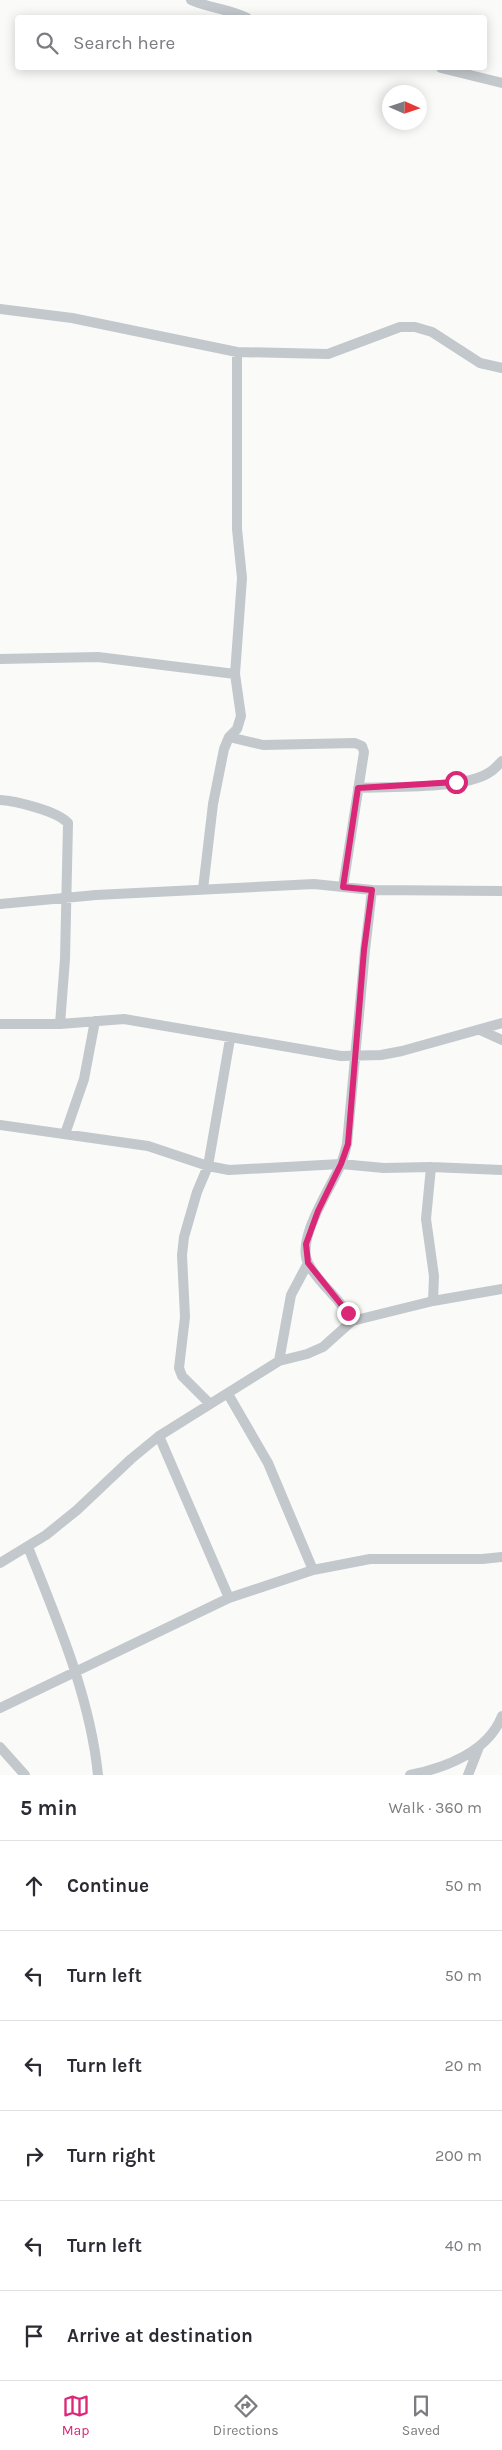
<!DOCTYPE html>
<html lang="en">
<head>
<meta charset="utf-8">
<style>
	:root { --surface:#fff; --page:#f2f2f3; --text:#2b2b33; --muted:#7c7c81; --line:#e1e1e2; --accent:#db2777 }
	body { margin:0; font-family:Karla,sans-serif; background:var(--page); color:var(--text) }
	.compass { position:absolute; left:382px; top:85px; width:45px; height:45px; border-radius:50%; background:var(--surface); box-shadow:0 2px 12px #0003; rotate:93deg }
	.stop { position:absolute; width:15px; height:15px; margin:-11px; border:4px solid #db2777; border-radius:50%; background:#fff }
	.stop.end { background:#db2777; border-color:#fff; box-shadow:0 1px 5px #0008 }
	.list { margin:0; padding:0; list-style:none }
	h2 { display:flex; justify-content:space-between; align-items:center; height:65px; margin:0; padding:0 20px; font-size:21px }
	h2 small { font-size:16px; font-weight:400; color:var(--muted) }
	.list li { display:grid; grid-template-columns:32px 1fr auto; gap:15px; align-items:center; box-sizing:border-box; height:90px; padding:0 20px; border-top:1px solid var(--line) }
	.list b { display:block; font-size:19px; white-space:nowrap }
	.list em { font-size:16px; font-style:normal; color:var(--muted) }
	.icon { flex:none; width:28px; height:28px; fill:none; stroke:currentColor; stroke-width:2; stroke-linecap:round; stroke-linejoin:round }
	.map { position:relative; flex:none; width:502px; height:1775px; overflow:hidden }
	.search { position:absolute; background:var(--surface); box-shadow:0 2px 12px #0003; left:15px; right:15px; top:15px; height:55px; display:flex; align-items:center; gap:12px; box-sizing:border-box; padding:0 18px; border-radius:5px; color:var(--muted); font-size:19px }
	.sheet { height:605px; background:var(--surface) }
	nav { display:flex; justify-content:space-around; align-items:center; box-sizing:border-box; height:70px; border-top:1px solid var(--line); background:var(--surface); font-size:14px; color:var(--muted) }
	nav a { display:grid; justify-items:center; gap:2px }
	nav .on { color:var(--accent) }
	.map>svg:first-child { display:block }
	.lines { fill:none; stroke-linecap:round; stroke-linejoin:round }
	.minor { stroke:#c3c8cc; stroke-width:10 }
	.route { stroke:#db2777; stroke-width:6 }
</style>
</head>
<body>
<div class="map">
<svg width="502" height="1775" viewBox="0 0 502 1775">
	<rect width="100%" height="100%" fill="#fafaf8"/>
	<g class="lines">
		<path class="minor" d="M191,0C209,8 229,9 247,18
			M441,68L502,83
			M0,309L72,318L237,352L328,354L400,327H415L432,332L480,363L502,368
			M0,659L98,657L235,674L242,578L237,529V352
			M229,737L263,745L355,743L362,746L364,752L343,887
			M358,788C392,786 463,790 490,772C495,769 498,765 502,761
			M0,800C16,801 57,811 68,823L65,959L60,1024
			M203,889L213,804L224,749L229,737L237,729L241,716L235,674
			M0,904L96,895L314,884L372,890L502,891
			M0,1024H60L124,1019L341,1056L381,1055L402,1051L502,1023
			M480,1030L502,1040
			M0,1125L148,1146L208,1166L229,1170L341,1164L384,1168L431,1167L502,1170
			M65,1134L84,1079L95,1021
			M431,1167L426,1219L434,1276L433,1301
			M352,1321C341,1298 318,1284 308,1263C296,1239 330,1189 340,1166C343,1159 345,1152 347,1144L365,950L372,890
			M279,1361L291,1295L308,1263
			M228,1394L268,1463L313,1570
			M210,1404L182,1376L179,1368L185,1317L182,1255L184,1237L197,1192L208,1166L230,1039
			M159,1436L229,1598
			M28,1547C57,1620 90,1696 98,1775
			M0,1563L46,1535L77,1510L131,1459L159,1436L279,1361L307,1354L323,1347L352,1321L433,1301L502,1289
			M0,1708L229,1598L313,1570L370,1559H482L502,1557
			M0,1747L25,1775
			M410,1775C445,1768 488,1752 502,1716
			M468,1775L479,1747"/>
	</g>
	<g class="lines">
		<path class="route" d="M348,1313L308,1263L306,1244L318,1211L341,1164L348,1144L364,950L372,890L343,887L358,788L456,782"/>
	</g>
</svg>
<svg class="compass" viewBox="-18 -18 36 36"><path d="M0-13l5 13h-10z" fill="#e53935"/><path d="M0 13l5-13h-10z" fill="#7c7c81"/></svg>
<div class="stop" style="left:456px;top:782px"></div>
<div class="stop end" style="left:348px;top:1313px"></div>
<div class="search"><svg class="icon" aria-label="search" viewBox="0 0 24 24"><circle cx="10" cy="10" r="6"/><path d="M15 15l6 6"/></svg>Search here</div>
</div>
<section class="sheet">
<h2>5 min<small>Walk · 360 m</small></h2>
<ul class="list">
<li><svg class="icon" aria-label="ahead" viewBox="0 0 24 24"><path d="M12 20V5M6 11l6-6 6 6"/></svg><div><b>Continue</b></div><em>50 m</em></li>
<li><svg class="icon" aria-label="left" viewBox="0 0 24 24"><path d="M17 20v-9H6M10 6l-5 5 5 5"/></svg><div><b>Turn left</b></div><em>50 m</em></li>
<li><svg class="icon" aria-label="left" viewBox="0 0 24 24"><path d="M17 20v-9H6M10 6l-5 5 5 5"/></svg><div><b>Turn left</b></div><em>20 m</em></li>
<li><svg class="icon" aria-label="right" viewBox="0 0 24 24"><path d="M7 20v-9h11M14 6l5 5-5 5"/></svg><div><b>Turn right</b></div><em>200 m</em></li>
<li><svg class="icon" aria-label="left" viewBox="0 0 24 24"><path d="M17 20v-9H6M10 6l-5 5 5 5"/></svg><div><b>Turn left</b></div><em>40 m</em></li>
<li><svg class="icon" aria-label="arrive" viewBox="0 0 24 24"><path d="M6 21V4h12l-3 4 3 4H6"/></svg><div><b>Arrive at destination</b></div></li>
</ul>
</section>
<nav>
<a class="on"><svg class="icon" aria-label="map" viewBox="0 0 24 24"><path d="M3 6l6-2 6 2 6-2v14l-6 2-6-2-6 2zM9 4v14M15 6v14"/></svg>Map</a>
<a><svg class="icon" aria-label="directions" viewBox="0 0 24 24"><path d="M12 3l9 9-9 9-9-9zM9 14v-3h6M13 9l2 2-2 2"/></svg>Directions</a>
<a><svg class="icon" aria-label="saved" viewBox="0 0 24 24"><path d="M7 4h10v16l-5-4-5 4z"/></svg>Saved</a>
</nav>
</body>
</html>
